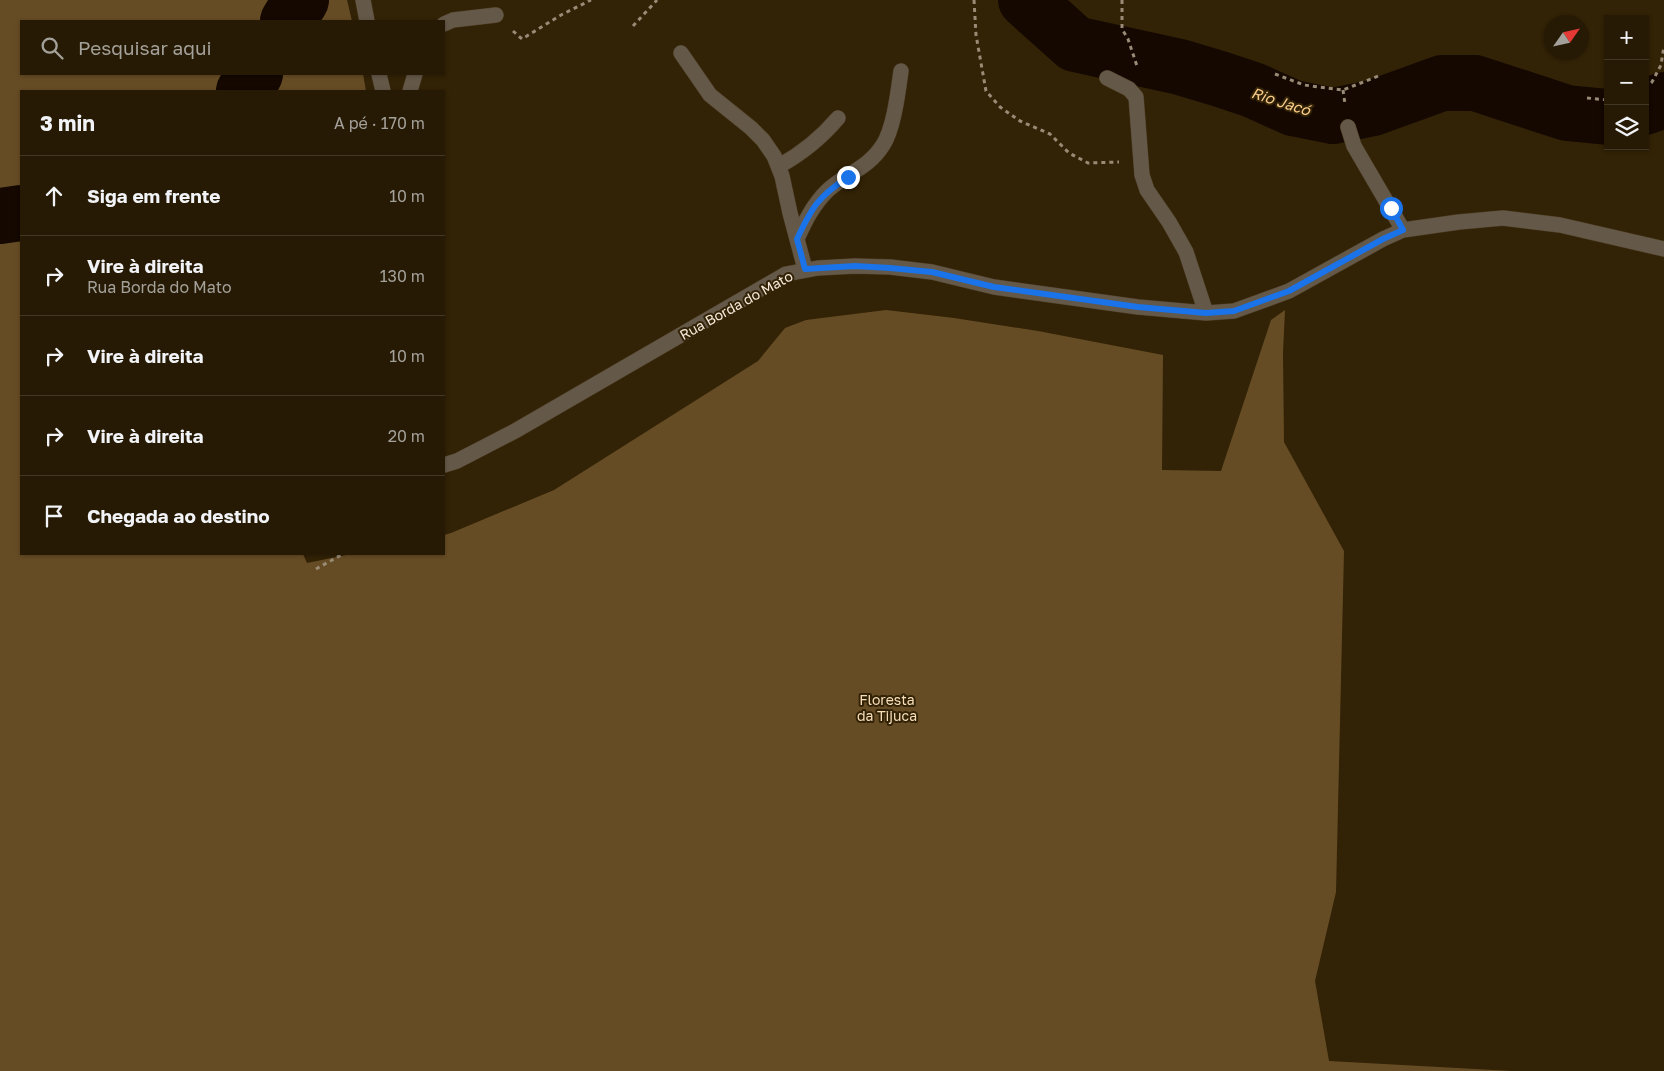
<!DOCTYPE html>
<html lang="pt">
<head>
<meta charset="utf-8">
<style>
	:root { --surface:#261a04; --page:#2e230e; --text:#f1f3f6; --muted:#a4a19a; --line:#423826 }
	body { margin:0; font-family:"Golos Text",sans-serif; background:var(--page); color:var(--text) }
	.controls { position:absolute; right:15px; top:15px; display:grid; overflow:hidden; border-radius:0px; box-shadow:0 1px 4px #0004 }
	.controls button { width:45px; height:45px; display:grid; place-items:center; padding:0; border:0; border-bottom:1px solid var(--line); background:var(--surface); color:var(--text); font:25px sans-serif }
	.compass { position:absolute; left:1544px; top:15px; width:45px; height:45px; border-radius:50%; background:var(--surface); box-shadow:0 1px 4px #0004; rotate:56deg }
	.stop { position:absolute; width:15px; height:15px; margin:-11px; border:4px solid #1a73e8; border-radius:50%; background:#fff }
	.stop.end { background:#1a73e8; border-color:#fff; box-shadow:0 1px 5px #0008 }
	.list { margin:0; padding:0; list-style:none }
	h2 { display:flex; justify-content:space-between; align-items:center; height:65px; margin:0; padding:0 20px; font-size:21px }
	h2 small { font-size:16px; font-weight:400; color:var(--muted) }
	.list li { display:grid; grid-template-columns:32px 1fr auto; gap:15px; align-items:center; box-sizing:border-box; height:80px; padding:0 20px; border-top:1px solid var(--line) }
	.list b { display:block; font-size:19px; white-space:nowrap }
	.list p { margin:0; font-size:16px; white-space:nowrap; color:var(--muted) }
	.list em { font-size:16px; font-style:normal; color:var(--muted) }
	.icon { flex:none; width:28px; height:28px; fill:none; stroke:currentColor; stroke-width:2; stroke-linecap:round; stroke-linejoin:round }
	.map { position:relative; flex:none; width:1664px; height:1071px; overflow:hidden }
	.search { position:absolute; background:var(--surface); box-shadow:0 1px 4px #0004; left:20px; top:20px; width:425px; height:55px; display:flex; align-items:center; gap:12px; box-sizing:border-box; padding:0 18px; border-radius:0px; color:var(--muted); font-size:19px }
	.panel { position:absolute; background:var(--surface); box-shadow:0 1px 4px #0004; left:20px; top:90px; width:425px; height:465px; border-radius:0px }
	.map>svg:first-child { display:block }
	.forest { fill:#664c24 }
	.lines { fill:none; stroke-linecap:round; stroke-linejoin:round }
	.river { stroke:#140800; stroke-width:56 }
	.street-casing { stroke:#4d3e24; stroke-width:16 }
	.path { stroke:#998b76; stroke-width:3; stroke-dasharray:4 4; stroke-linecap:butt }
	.street { stroke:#645848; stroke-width:15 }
	.route { stroke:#1a73e8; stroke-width:6 }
	.labels { text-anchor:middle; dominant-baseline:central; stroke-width:4; stroke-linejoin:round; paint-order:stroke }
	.street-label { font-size:14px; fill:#f6eadb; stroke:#322206 }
	.park-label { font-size:14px; fill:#f9dfb9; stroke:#322206 }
	.water-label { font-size:15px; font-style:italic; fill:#f9cc8b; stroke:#322206 }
</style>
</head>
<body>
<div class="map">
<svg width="1664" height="1071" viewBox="0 0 1664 1071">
	<rect width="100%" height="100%" fill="#322206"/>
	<path class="forest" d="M0,0H347L352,21H21V74H363L366,91H21V554H303L307,563L351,554H444V535L451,533L554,490L758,361L785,328L806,320L886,310L954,318L1038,331L1163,355L1162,470L1221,471L1271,320L1285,310L1283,353L1284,442L1344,551L1336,892L1315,981L1329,1061L1512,1071H0Z"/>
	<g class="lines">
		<path class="river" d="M1026,0L1075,44L1180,67L1220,79L1253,90L1293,108L1333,116L1373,108L1442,83H1475L1567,113L1608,117
			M288,21L301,0
			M244,91L255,74
			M1645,107L1664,100
			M0,216L21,213"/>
		<g class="street-casing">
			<path id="street" d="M363,0L367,21
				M444,24L453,20L496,15
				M681,53L710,95L751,128L763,140L774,156L782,176L790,213L805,269
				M379,74L383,91
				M1107,78L1129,89L1136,97L1142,175L1147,190L1169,222L1186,252L1206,313
				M410,91L415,74
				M1348,127L1354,146L1403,230
				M779,166C801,154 821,138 838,118
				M797,239C805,221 813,205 827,191C846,173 868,169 883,145C894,128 898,92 901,71
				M444,465L457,461L515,431L786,274L818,268L855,266L890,267L932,272L994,287L1138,307L1206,313L1234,311L1289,291L1383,239L1403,230L1459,222L1503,218L1560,225L1664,249"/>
		</g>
		<path class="path" d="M974,0L976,35L986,91L1000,107L1020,121L1050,134L1069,153L1088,163L1119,162
			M1122,0V29L1128,39L1137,66
			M633,26L657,0
			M513,31L522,39L561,15L591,0
			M1275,74L1304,85L1343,90L1381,75
			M1645,88L1652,82L1661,65L1664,46
			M1343,90L1345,104
			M1587,98L1608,100
			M316,569L343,554"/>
		<use href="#street" class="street"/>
	</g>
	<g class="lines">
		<path class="route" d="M848,177C818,197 812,207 797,239L805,269L855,266L890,268L932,272L994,287L1138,307L1206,313L1234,311L1289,291L1383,239L1403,230L1391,208"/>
	</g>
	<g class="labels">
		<g class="street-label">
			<text transform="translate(736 305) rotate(-29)">Rua Borda do Mato</text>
		</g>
		<g class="park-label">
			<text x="887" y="699">Floresta<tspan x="887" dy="16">da Tijuca</tspan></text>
		</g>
		<g class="water-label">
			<text transform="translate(1281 101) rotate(18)">Rio Jacó</text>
		</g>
	</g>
</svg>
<div class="controls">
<button>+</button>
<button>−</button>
<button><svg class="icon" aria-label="layers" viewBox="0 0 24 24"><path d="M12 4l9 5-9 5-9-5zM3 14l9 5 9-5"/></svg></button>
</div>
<svg class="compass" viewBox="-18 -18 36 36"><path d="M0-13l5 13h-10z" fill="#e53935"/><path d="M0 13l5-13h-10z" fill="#a4a19a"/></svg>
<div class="stop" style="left:1391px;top:208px"></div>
<div class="stop end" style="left:848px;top:177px"></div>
<div class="search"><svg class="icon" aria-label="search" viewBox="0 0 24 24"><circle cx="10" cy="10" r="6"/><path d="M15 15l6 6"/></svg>Pesquisar aqui</div>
<section class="panel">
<h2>3 min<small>A pé · 170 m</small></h2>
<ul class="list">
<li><svg class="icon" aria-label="ahead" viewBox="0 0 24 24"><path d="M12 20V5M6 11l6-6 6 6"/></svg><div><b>Siga em frente</b></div><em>10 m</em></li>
<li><svg class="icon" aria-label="right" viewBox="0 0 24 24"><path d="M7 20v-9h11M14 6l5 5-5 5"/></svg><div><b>Vire à direita</b><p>Rua Borda do Mato</p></div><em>130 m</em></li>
<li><svg class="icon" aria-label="right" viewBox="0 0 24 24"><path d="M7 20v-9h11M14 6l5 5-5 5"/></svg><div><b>Vire à direita</b></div><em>10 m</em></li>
<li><svg class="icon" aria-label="right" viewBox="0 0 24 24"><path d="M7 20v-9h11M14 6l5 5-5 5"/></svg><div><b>Vire à direita</b></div><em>20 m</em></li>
<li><svg class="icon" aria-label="arrive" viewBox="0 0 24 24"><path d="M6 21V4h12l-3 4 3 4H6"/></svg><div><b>Chegada ao destino</b></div></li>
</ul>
</section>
</div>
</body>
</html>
